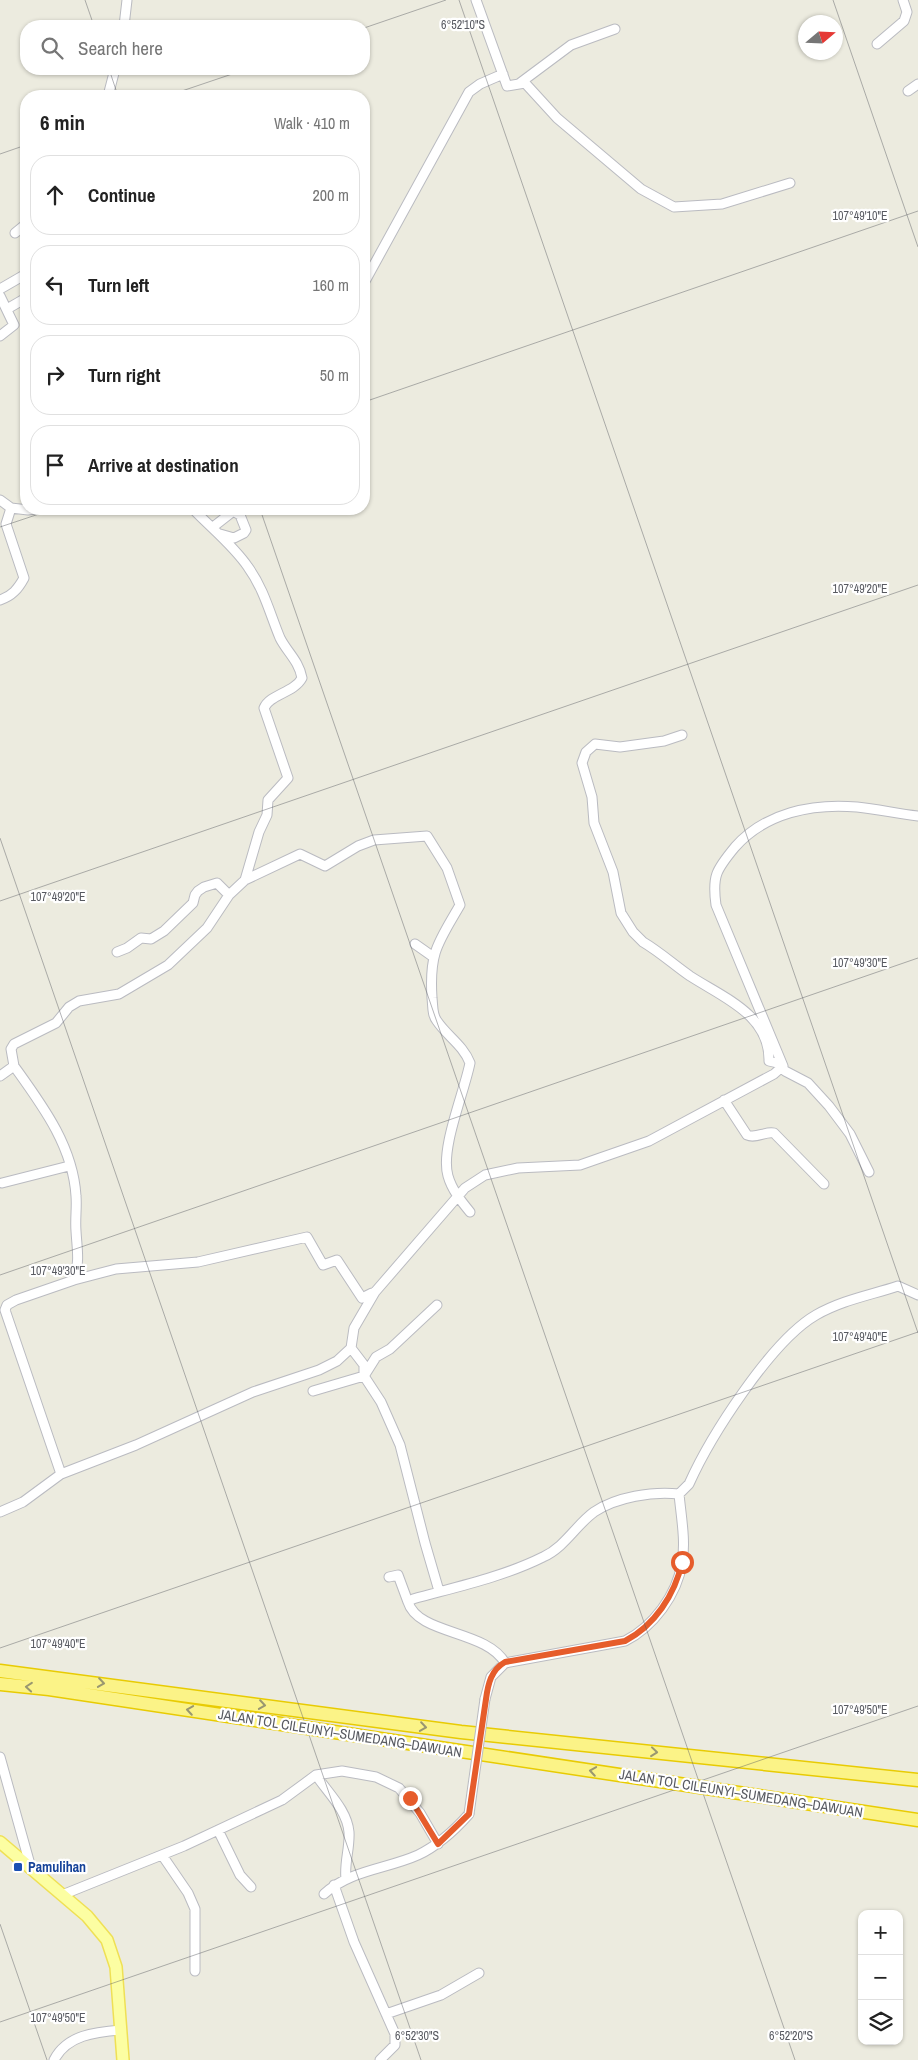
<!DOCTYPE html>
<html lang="en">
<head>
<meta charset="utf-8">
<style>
	:root { --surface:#fff; --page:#f2f2f2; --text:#222; --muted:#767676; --line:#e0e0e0 }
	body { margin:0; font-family:"Archivo Narrow",sans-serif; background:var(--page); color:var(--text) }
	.controls { position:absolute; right:15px; bottom:15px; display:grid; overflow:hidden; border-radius:10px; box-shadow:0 1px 4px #0004 }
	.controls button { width:45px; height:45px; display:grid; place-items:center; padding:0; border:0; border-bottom:1px solid var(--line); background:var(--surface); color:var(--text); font:25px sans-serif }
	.compass { position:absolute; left:798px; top:15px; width:45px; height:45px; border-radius:50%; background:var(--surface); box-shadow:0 1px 4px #0004; rotate:71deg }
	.stop { position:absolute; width:15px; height:15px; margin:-11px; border:4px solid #e65c2b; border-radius:50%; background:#fff }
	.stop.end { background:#e65c2b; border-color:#fff; box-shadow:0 1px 5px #0008 }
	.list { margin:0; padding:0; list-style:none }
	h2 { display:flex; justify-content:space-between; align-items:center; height:65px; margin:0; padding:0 20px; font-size:21px }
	h2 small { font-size:16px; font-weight:400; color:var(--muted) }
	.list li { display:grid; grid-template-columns:32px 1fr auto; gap:15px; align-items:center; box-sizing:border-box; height:80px; margin:0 10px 10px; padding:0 10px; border:1px solid var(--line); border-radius:20px }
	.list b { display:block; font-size:19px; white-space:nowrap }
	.list em { font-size:16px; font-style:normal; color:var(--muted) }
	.icon { flex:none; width:28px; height:28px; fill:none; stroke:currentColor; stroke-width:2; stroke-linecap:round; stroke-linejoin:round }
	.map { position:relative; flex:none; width:918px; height:2060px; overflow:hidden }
	.search { position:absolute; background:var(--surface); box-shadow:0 1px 4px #0004; left:20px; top:20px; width:350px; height:55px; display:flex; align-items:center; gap:12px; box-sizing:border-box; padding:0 18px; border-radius:20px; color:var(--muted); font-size:19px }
	.panel { position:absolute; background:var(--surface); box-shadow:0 1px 4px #0004; left:20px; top:90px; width:350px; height:425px; border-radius:20px }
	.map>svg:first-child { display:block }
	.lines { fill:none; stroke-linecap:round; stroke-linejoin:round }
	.minor-casing { stroke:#babbc1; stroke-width:11 }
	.major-casing { stroke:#efe055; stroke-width:14 }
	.highway-casing { stroke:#e8cb03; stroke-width:15 }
	.minor { stroke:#fff; stroke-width:9 }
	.major { stroke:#fcfea2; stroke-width:11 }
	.highway { stroke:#fbf387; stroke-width:12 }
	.minor-bridge-casing { stroke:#babbc1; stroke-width:11; stroke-linecap:butt }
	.minor-bridge { stroke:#fff; stroke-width:9 }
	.oneway { stroke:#999770 }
	.route { stroke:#e65c2b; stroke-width:6 }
	.ticks { fill:none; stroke:#585a61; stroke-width:1; stroke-opacity:0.45 }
	.transit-dot { fill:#1a4fb4; stroke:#fff; stroke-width:2 }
	.labels { text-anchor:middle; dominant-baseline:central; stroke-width:4.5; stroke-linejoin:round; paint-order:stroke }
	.street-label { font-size:14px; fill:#585a61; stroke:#fff }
	.transit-label { font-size:14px; font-weight:bold; fill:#164399; stroke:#fff; text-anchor:start }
	.ticks-label { font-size:12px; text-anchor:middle; fill:#585a61; stroke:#fff; stroke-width:4.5; stroke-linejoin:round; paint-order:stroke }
</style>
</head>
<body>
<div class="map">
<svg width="918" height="2060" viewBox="0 0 918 2060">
	<rect width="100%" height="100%" fill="#ecebdf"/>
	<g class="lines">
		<g class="minor-casing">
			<path id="minor" d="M476,0L507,86L525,83L557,118L641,189L674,207L722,204L790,183
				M124,26L127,0
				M877,44L904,21L907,12L903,0
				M520,83L571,45L615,29
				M908,91L918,84
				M108,96L115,69
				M15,233L26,224
				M364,283L469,92L480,84L503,74
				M0,289L26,274
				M0,296L14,325L0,336
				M7,309L26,298
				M0,500L11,508L6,524L24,578C18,589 12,596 0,600
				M11,508L28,510L35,509
				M193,509C211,528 233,545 248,567C264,589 270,614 280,638C287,652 299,661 302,678C294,693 270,694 264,708L288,778L268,800L267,815L259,832L245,880
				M213,527L236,509
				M220,534L234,538L244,533L246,530L240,515L233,511
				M682,735L664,741L620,747L595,744L586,752L582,763L592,797L594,823L613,872L621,913L633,932L643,942C660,952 674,965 690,976C724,998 770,1015 769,1061L778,1063L785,1071L808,1083L829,1106L850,1134L869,1172
				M415,944L432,956
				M117,952L127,948L141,938L151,939L164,931L193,903L195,895L198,891L204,887L217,883L229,895
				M14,1066L11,1049L14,1044L56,1023L69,1007L79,1001L119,994L168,965L207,928L229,895L245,880L300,854L325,866L358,846L374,840L427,836L447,868L460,905C438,943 429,952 432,998C433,1006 432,1015 437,1021C447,1036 463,1045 470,1063C464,1093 440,1149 448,1176C452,1190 461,1201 470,1212
				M0,1076L14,1066C42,1105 73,1146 76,1196C77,1207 75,1219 76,1231C77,1249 80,1261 74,1280L16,1300L7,1305L5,1310L61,1474
				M724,1100L747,1135C756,1139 765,1131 774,1133L824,1184
				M2,1183L69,1166
				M74,1280L116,1269L198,1262L307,1237L323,1265L337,1260L362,1298L372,1293
				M351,1348L364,1365V1376L381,1402L400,1445L425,1543L439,1591
				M313,1391L364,1376L376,1357L390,1349L437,1305
				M0,1512L23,1502L61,1474L136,1445L253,1392L319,1370L337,1361L351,1348L354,1328L375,1292L465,1188L485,1175L518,1168L580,1165L600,1158L649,1141L774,1074L783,1066L716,905C712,876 716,870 735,847C765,813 812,803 857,807C878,809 898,814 918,816
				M389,1577L398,1575L408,1602
				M505,1663C487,1630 418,1635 408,1602L413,1599C456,1587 503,1577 543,1557C565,1547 576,1525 594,1512C616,1497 653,1491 679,1494
				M485,1699L491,1677L505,1663L625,1641C653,1627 677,1595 682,1563C686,1541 681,1516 679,1494L689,1484C710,1437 771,1341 816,1315C842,1300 871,1295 898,1286L918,1295
				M0,1757L31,1868
				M316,1775C328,1793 347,1810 349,1832C350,1848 344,1863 346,1879
				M218,1830L240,1875L251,1887
				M162,1855L188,1893L195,1909V1971
				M334,1885L354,1942L395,2034V2045L380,2060
				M324,1894C350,1870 387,1869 418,1855C439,1845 454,1831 469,1814
				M62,1895L184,1846L282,1800L316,1775L342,1771L376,1777L399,1788L420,1813L438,1844
				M386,2014L441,1995L479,1973
				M54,2060C67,2035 95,2032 121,2030"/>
		</g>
		<g class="major-casing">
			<path id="major" d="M0,1842L87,1916L107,1940L116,1967L123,2060"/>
		</g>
		<g class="highway-casing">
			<path id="highway" d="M0,1671L461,1732L918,1780
				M0,1684L49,1689L918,1820"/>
		</g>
		<use href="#minor" class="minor"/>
		<use href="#major" class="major"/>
		<use href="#highway" class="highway"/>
		<g class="minor-bridge-casing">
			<path id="minor-bridge" d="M469,1814L485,1699"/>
		</g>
		<use href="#minor-bridge" class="minor-bridge"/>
	</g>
	<defs><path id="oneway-chevron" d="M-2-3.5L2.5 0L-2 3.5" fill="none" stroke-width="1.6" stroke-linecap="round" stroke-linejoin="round" transform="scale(1.25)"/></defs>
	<g class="oneway">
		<use href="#oneway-chevron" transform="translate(101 1683) rotate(8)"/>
		<use href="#oneway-chevron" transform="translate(29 1687) rotate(-175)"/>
		<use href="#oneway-chevron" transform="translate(262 1705) rotate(8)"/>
		<use href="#oneway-chevron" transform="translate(190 1710) rotate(-171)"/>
		<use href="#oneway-chevron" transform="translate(423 1727) rotate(8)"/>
		<use href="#oneway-chevron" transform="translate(654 1752) rotate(6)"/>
		<use href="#oneway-chevron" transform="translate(593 1771) rotate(-171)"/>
	</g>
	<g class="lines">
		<path class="route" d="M410,1798L438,1844L469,1814L486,1699C488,1684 491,1670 505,1662L625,1641C654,1626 675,1595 682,1562"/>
	</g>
	<path class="ticks" d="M85,0L94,26M459,0L918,1333M833,0L918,247M364,28L446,0M109,69L118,96M167,96L247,69M0,154L26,145M364,402L918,211M260,509L795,2060M0,527L54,509M0,838L421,2060M0,901L918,585M0,1275L918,958M0,1648L918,1332M0,1924L47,2060M0,2022L918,1706"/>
	<rect class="transit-dot" x="13" y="1862" width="10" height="10" rx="2.5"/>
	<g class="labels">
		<g class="street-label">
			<text transform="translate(340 1733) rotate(9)">JALAN TOL CILEUNYI–SUMEDANG–DAWUAN</text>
			<text transform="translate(741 1793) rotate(9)">JALAN TOL CILEUNYI–SUMEDANG–DAWUAN</text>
		</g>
		<g class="transit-label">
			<text x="28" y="1867">Pamulihan</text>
		</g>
	</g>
	<g class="ticks-label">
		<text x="463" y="29">6°52'10"S</text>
		<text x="860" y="220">107°49'10"E</text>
		<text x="860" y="593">107°49'20"E</text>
		<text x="58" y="901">107°49'20"E</text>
		<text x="860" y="967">107°49'30"E</text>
		<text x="58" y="1275">107°49'30"E</text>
		<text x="860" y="1341">107°49'40"E</text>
		<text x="58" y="1648">107°49'40"E</text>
		<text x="860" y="1714">107°49'50"E</text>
		<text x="58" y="2022">107°49'50"E</text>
		<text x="417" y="2040">6°52'30"S</text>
		<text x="791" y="2040">6°52'20"S</text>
	</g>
</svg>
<div class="controls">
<button>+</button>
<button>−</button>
<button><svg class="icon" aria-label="layers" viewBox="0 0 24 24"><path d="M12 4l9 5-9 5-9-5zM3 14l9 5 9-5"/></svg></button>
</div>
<svg class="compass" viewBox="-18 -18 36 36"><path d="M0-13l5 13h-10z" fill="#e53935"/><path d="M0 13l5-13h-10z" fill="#767676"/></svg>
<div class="stop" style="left:682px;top:1562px"></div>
<div class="stop end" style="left:410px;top:1798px"></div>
<div class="search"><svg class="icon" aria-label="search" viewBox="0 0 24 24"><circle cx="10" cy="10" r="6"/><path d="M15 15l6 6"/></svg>Search here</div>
<section class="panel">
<h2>6 min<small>Walk · 410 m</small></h2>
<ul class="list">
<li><svg class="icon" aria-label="ahead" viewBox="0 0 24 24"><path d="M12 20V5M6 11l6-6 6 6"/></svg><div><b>Continue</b></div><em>200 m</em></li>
<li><svg class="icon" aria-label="left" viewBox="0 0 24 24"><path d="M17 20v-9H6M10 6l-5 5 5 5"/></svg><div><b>Turn left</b></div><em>160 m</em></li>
<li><svg class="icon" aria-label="right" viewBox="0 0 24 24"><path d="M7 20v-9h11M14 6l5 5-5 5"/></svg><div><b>Turn right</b></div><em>50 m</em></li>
<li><svg class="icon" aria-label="arrive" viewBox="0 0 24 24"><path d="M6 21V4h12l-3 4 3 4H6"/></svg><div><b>Arrive at destination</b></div></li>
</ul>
</section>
</div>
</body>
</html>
